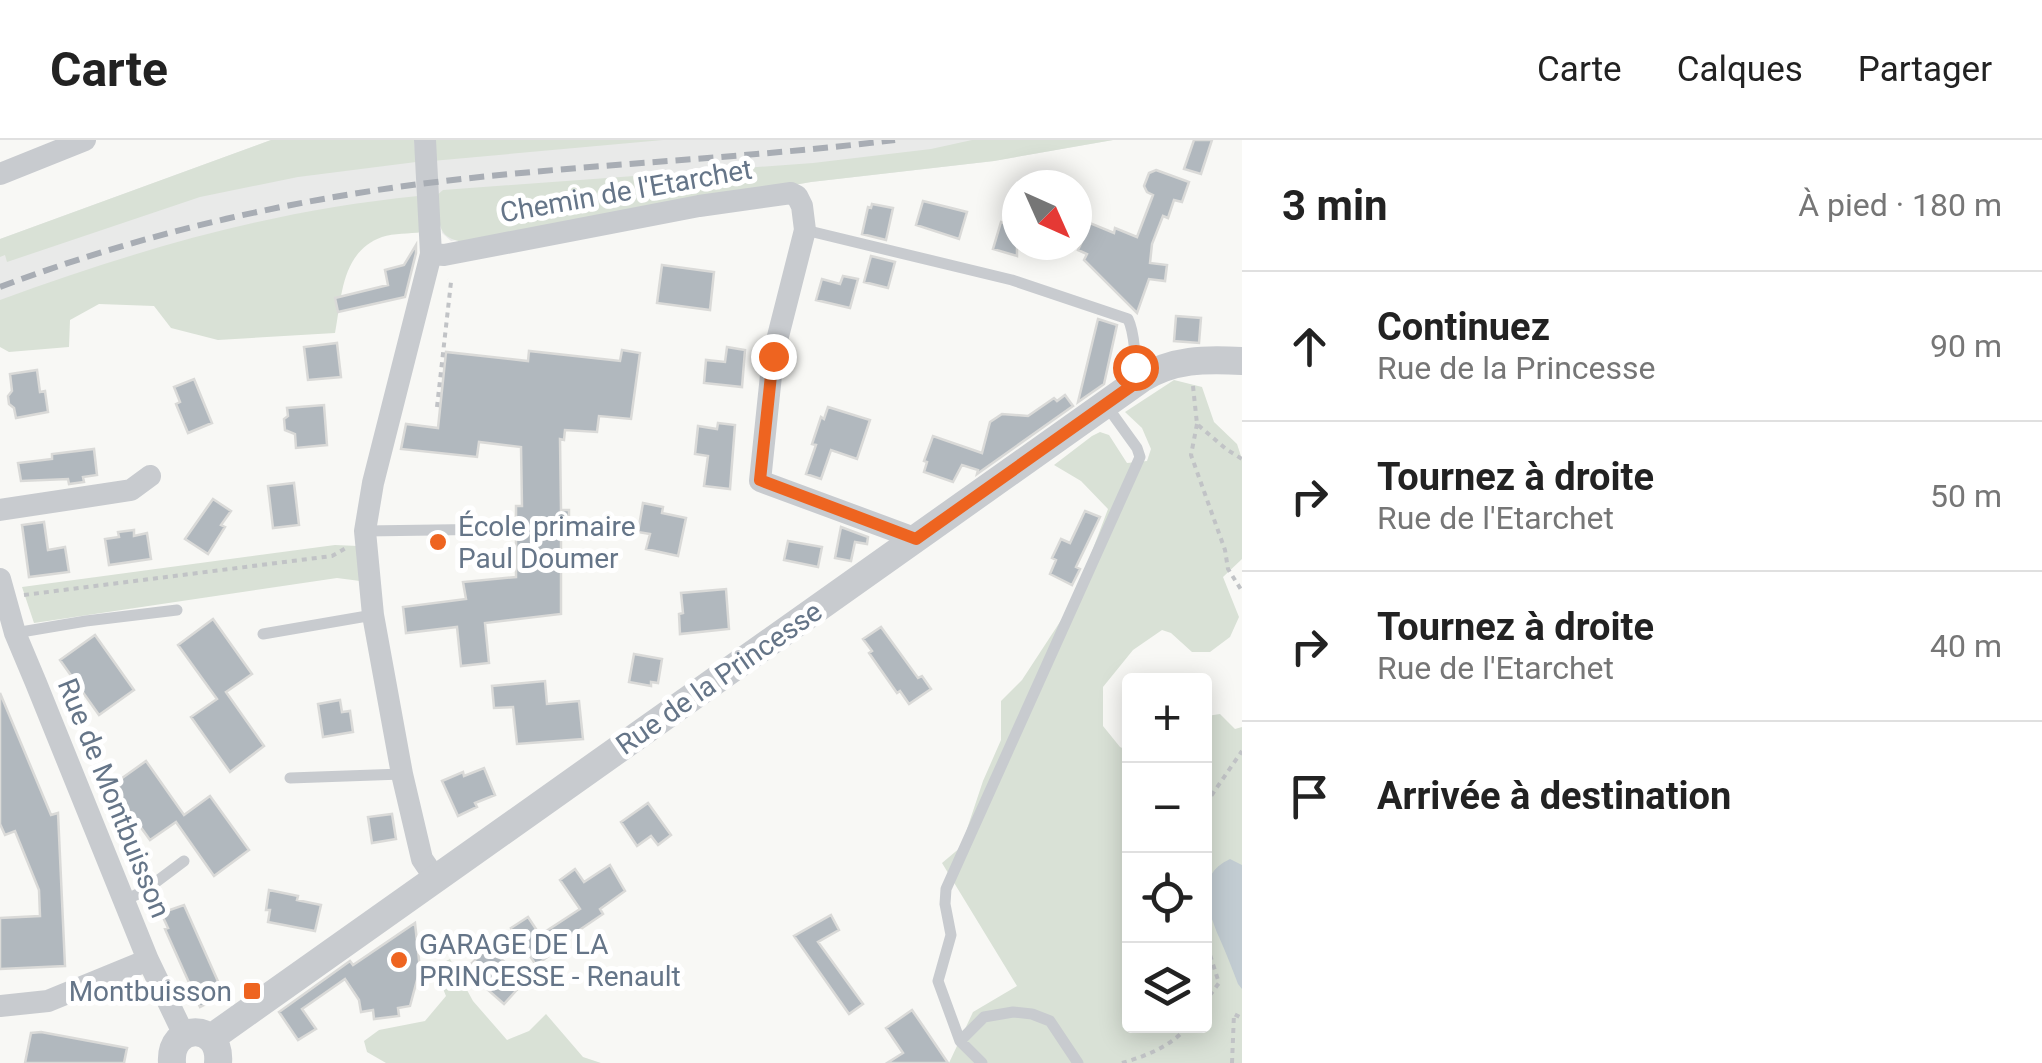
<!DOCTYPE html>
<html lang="fr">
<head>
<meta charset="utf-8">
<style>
	:root { --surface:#fff; --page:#f6f6f6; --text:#222; --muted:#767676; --line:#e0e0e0 }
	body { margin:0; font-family:Roboto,sans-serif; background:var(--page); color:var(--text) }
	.controls { position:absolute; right:30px; bottom:30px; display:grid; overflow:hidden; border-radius:10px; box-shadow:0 5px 25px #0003 }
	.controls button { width:90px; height:90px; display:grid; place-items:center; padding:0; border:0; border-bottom:2px solid var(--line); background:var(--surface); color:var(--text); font:50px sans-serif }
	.compass { position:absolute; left:1002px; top:30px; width:90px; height:90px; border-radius:50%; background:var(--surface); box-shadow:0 5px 25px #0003; rotate:135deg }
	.stop { position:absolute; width:30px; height:30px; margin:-22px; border:8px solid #ee6420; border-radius:50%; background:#fff }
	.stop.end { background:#ee6420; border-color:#fff; box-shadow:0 2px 10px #0008 }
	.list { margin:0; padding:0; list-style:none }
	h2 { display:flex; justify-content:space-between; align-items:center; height:130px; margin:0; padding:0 40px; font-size:42px }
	h2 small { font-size:32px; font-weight:400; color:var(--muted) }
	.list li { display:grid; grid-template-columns:65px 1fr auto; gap:30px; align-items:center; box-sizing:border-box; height:150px; padding:0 40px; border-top:2px solid var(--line) }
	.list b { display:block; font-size:38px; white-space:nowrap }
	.list p { margin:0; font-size:32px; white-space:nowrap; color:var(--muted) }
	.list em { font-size:32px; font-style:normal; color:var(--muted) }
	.icon { flex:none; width:55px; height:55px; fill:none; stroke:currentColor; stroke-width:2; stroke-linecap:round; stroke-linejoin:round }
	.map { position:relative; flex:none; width:1242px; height:923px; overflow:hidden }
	header { display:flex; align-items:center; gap:60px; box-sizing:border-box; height:140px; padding:0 50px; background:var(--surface); border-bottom:2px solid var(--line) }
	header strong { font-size:48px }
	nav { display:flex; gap:55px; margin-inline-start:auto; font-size:35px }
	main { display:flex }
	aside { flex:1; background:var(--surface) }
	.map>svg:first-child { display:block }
	.built { fill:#e9eae9 }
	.green { fill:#d9e1d6 }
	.water { fill:#c2ccd2 }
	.building { fill:#b1b8be; stroke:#dadad8; stroke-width:2.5 }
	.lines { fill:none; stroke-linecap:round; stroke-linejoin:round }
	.path { stroke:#c1c3c6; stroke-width:4; stroke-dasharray:5 5; stroke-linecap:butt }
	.service { stroke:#c8cbcf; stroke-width:11 }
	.minor { stroke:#c8cbcf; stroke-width:22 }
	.tertiary { stroke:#c8cbcf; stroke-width:28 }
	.rail { stroke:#a8adb4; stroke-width:6; stroke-dasharray:15 8; stroke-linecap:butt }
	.route { stroke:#ee6420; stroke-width:12 }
	.poi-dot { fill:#ee6420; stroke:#fff; stroke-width:4 }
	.labels { text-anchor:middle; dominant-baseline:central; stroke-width:10; stroke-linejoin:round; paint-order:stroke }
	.street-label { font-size:28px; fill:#657588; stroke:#fff }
	.poi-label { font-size:28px; fill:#657588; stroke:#fff; text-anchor:start }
</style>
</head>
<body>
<header>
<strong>Carte</strong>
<nav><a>Carte</a><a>Calques</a><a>Partager</a></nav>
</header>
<main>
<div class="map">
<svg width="1242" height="923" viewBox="0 0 1242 923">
	<rect width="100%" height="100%" fill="#f8f8f5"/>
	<path class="built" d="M271,0H1113L994,21L811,42L451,101L442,93L436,56L0,166V99Z"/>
	<path class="green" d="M271,0H414L416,22L298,37L200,57L7,122L5,115L0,117V99Z
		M431,0H663L432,21Z
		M972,0H1113L994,21L811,42L471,103C435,99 441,88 436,56L443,50L813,23L931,9Z
		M418,56L422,92C409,94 394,93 382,97C341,112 342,157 335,193L218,200L171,188L154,166L99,164L70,180L69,207L9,212L0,207V160C140,109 269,71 418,56Z
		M1174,240L1202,247L1214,282L1237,304L1242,319V419L1223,437L1239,477L1230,497L1210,512H1192L1171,493L1162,490L1133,510L1103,547V586L1120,607L1129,611L1130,886H1204L1205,581L1207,576L1220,574L1235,589L1242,587V923H949L973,872L1017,846L942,723L961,707L983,641L1001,600V561L1022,540L1073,462L1108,369L1081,341L1054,325L1092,296L1100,292L1109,295L1127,323L1147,321L1151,309L1142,288L1125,272Z
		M335,405L358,406L360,441L337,438L34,483L22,447Z
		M450,819L473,861L507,900L529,891L546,874L583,917L601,923H386L367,912L364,901L379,890L425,881L446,856L434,827Z"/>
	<path class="water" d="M1230,719L1242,725V849L1238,844C1232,828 1226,813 1219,797C1208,769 1194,736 1230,719Z"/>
	<path class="building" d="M1194,0H1212L1201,34L1184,29Z
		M1156,30L1189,42L1182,62L1174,60L1168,78L1163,76L1152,104L1150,123L1167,125L1165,141L1149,139L1137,173L1084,120L1087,114L1078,110L1090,83L1114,93L1115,88L1137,97L1153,55L1147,52L1144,46L1149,33Z
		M923,61L967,72L959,99L916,85Z
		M872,64L893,68L886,100L862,94L868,67L871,68Z
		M1001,82L1017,87V116L993,109Z
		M416,105V113L405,157L338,172L335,158L388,145L385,130L404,125Z
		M871,116L895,122L888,148L864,142Z
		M662,125L714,132L710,170L657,163Z
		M843,136L858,139L850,168L816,160L822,139L840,144Z
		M1176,176L1201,178L1199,203L1174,201Z
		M1098,179L1117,185L1104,244L1078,262Z
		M337,203L341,237L308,240L304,207Z
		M727,207L745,210L742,247L704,243L706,220L725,222Z
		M622,210L640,213L631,279L599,276L597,292L565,290L564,300L560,299L561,370H569V399H561V474L485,483L489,523L461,526L457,487L406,493L403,467L466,459L463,442L516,437V366H522L521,307L479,302L477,317L401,309L406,284L438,288L446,212L528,221L529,211L620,221Z
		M37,230L40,252L45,251L48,272L16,278L14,268L9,264L8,256L12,251L10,234Z
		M194,239L212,283L188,293L176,264L180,262L174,247Z
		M1065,255L1073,266L977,334L978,330L962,325L953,342L924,332L927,322L924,321L933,296L982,313L990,282L1002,274L1028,276L1054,258L1057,261Z
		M324,265L327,305L296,308L295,294L285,290L284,279L288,276L287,268Z
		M828,267L870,280L857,319L831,310L821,339L806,334L816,305L812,304L821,277L824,279Z
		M718,283L735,285L730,349L704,346L708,316L695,314L698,286L717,289Z
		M94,309L97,335L83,337L84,342L69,344L68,339L21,341L18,323L52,319V314Z
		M294,343L299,385L273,388L268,346Z
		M213,359L231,371L221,385L225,387L208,414L185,399Z
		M643,363L663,367L662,373L686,378L678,416L646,409L650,394L638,392Z
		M1085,371L1100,377L1076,427L1080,429L1072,445L1050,434L1056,420L1052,418L1061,399L1070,403Z
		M44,382L48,410L65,407L69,432L29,437L22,385Z
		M841,387L868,397L867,404L855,402L851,421L835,418Z
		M134,390V396L147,393L151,419L109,425L105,399L119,397L118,392Z
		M788,401L822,407L818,427L784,420Z
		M726,449L729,489L680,494L679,474L683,473L681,453Z
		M213,479L252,534L226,552L264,606L230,632L191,577L217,559L178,505Z
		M881,487L918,538L922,536L931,549L909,564L900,551L897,553L869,513L872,511L863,499Z
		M95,495L134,550L99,575L60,520Z
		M634,514L662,519L658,543L651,542V546L629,542Z
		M545,541L547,564L579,561L583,599L517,604L513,567L494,568L492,546Z
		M0,553L51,675L58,673L65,826L0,829V778L40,776L39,750L15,691L5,695L0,684Z
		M340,560L342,572L350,571L353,592L323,597L318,564Z
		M146,621L184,675L210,656L249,710L214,736L176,682L150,700L111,646Z
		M484,628L495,655L475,663L477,667L458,676L442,641L463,632L464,636Z
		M648,663L671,695L658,705L651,696L637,706L621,682Z
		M392,674L396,699L372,703L368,677Z
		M610,725L625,751L600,769L603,774L550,810L553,813L536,825L511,788L528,777L540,795L580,769L560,740L575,729L584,742Z
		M269,750L298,756L297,760L321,765L315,791L268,782L270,770H266Z
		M184,765L224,855L200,867L165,789L168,788L161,773Z
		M831,775L839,790L818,802L863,864L849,874L794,796Z
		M415,783L420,829L410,866L398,868L399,876L374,879L373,870L361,872L359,860L345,839L302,869L316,889L298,900L279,872L350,821L353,825Z
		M488,807L520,836L517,838L523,843L504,864L488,850L490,848L467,828Z
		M912,870L923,886L948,923H887L903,913L886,888Z
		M41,892L127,908L124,923H25L31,893Z"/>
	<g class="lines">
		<path class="path" d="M1193,246L1197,284L1226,309L1242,319
			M437,267L451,142L448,139
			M1197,284L1191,315L1225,410L1228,429L1242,451
			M24,455L332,416L346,408
			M1204,674L1209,659L1242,611
			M1204,796L1219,843L1204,863
			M1122,923C1146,916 1172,906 1188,886
			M1232,923L1234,874L1242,878"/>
		<path class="service" d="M805,90L1012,140L1128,179C1137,197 1132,219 1141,239
			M365,391L505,389
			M15,493L86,481L177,470
			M263,494L373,475
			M290,638L402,634
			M123,761L144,751L184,721
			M960,901L984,877L1013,872L1032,874L1050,881L1078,923
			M982,923L960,901L938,841L951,795L945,764L946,749L1140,317L1137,308L1106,265"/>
		<path class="minor" d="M425,0L431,114L373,343L365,391L373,475L402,634L422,719L435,738
			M0,34L85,0
			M431,114L444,115L699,66L791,53L797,56L802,66L805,90L773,216L760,341L917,399
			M0,370L131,350L150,336
			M0,439L15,493L36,543L148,820L184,895
			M0,866L48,861L148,820"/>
		<path class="tertiary" d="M211,898L1141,239C1173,219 1205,219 1242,221
			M172,923C169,882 222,882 218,923"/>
		<path class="rail" d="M0,147C132,97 272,64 412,45C572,24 735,20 895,0"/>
	</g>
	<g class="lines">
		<path class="route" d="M773,216L760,340L916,399L1137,242L1140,239L1135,227"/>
	</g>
	<g class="poi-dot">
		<circle cx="438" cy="402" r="10"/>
		<circle cx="399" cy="820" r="10"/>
		<rect x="242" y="841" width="20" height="20" rx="5"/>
	</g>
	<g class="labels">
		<g class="street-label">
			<text transform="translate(626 51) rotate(-10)">Chemin de l'Etarchet</text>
			<text transform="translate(719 538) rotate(-35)">Rue de la Princesse</text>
			<text transform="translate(114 658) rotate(68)">Rue de Montbuisson</text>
		</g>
		<g class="poi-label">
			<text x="458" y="386">École primaire<tspan x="458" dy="32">Paul Doumer</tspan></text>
			<text x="419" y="804">GARAGE DE LA<tspan x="419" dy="32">PRINCESSE - Renault</tspan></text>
			<text x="232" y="851" text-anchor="end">Montbuisson</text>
		</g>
	</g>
</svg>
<div class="controls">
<button>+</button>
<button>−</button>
<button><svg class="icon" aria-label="locate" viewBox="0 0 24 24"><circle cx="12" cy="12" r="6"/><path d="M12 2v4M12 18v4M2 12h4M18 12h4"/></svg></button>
<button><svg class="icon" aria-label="layers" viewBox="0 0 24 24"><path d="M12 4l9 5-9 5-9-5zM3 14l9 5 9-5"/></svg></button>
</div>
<svg class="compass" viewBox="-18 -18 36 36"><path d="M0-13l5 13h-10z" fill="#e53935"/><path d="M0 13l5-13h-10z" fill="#767676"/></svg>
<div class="stop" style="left:1135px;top:227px"></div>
<div class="stop end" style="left:773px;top:216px"></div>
</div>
<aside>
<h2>3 min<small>À pied · 180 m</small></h2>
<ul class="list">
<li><svg class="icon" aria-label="ahead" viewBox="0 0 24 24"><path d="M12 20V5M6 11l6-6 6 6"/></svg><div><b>Continuez</b><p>Rue de la Princesse</p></div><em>90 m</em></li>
<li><svg class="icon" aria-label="right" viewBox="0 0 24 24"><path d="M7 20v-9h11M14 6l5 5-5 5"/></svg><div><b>Tournez à droite</b><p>Rue de l'Etarchet</p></div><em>50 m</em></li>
<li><svg class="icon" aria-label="right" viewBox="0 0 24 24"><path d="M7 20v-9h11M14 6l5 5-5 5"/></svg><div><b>Tournez à droite</b><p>Rue de l'Etarchet</p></div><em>40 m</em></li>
<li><svg class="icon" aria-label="arrive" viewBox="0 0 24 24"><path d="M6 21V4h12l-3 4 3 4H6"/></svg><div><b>Arrivée à destination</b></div></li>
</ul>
</aside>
</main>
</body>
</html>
